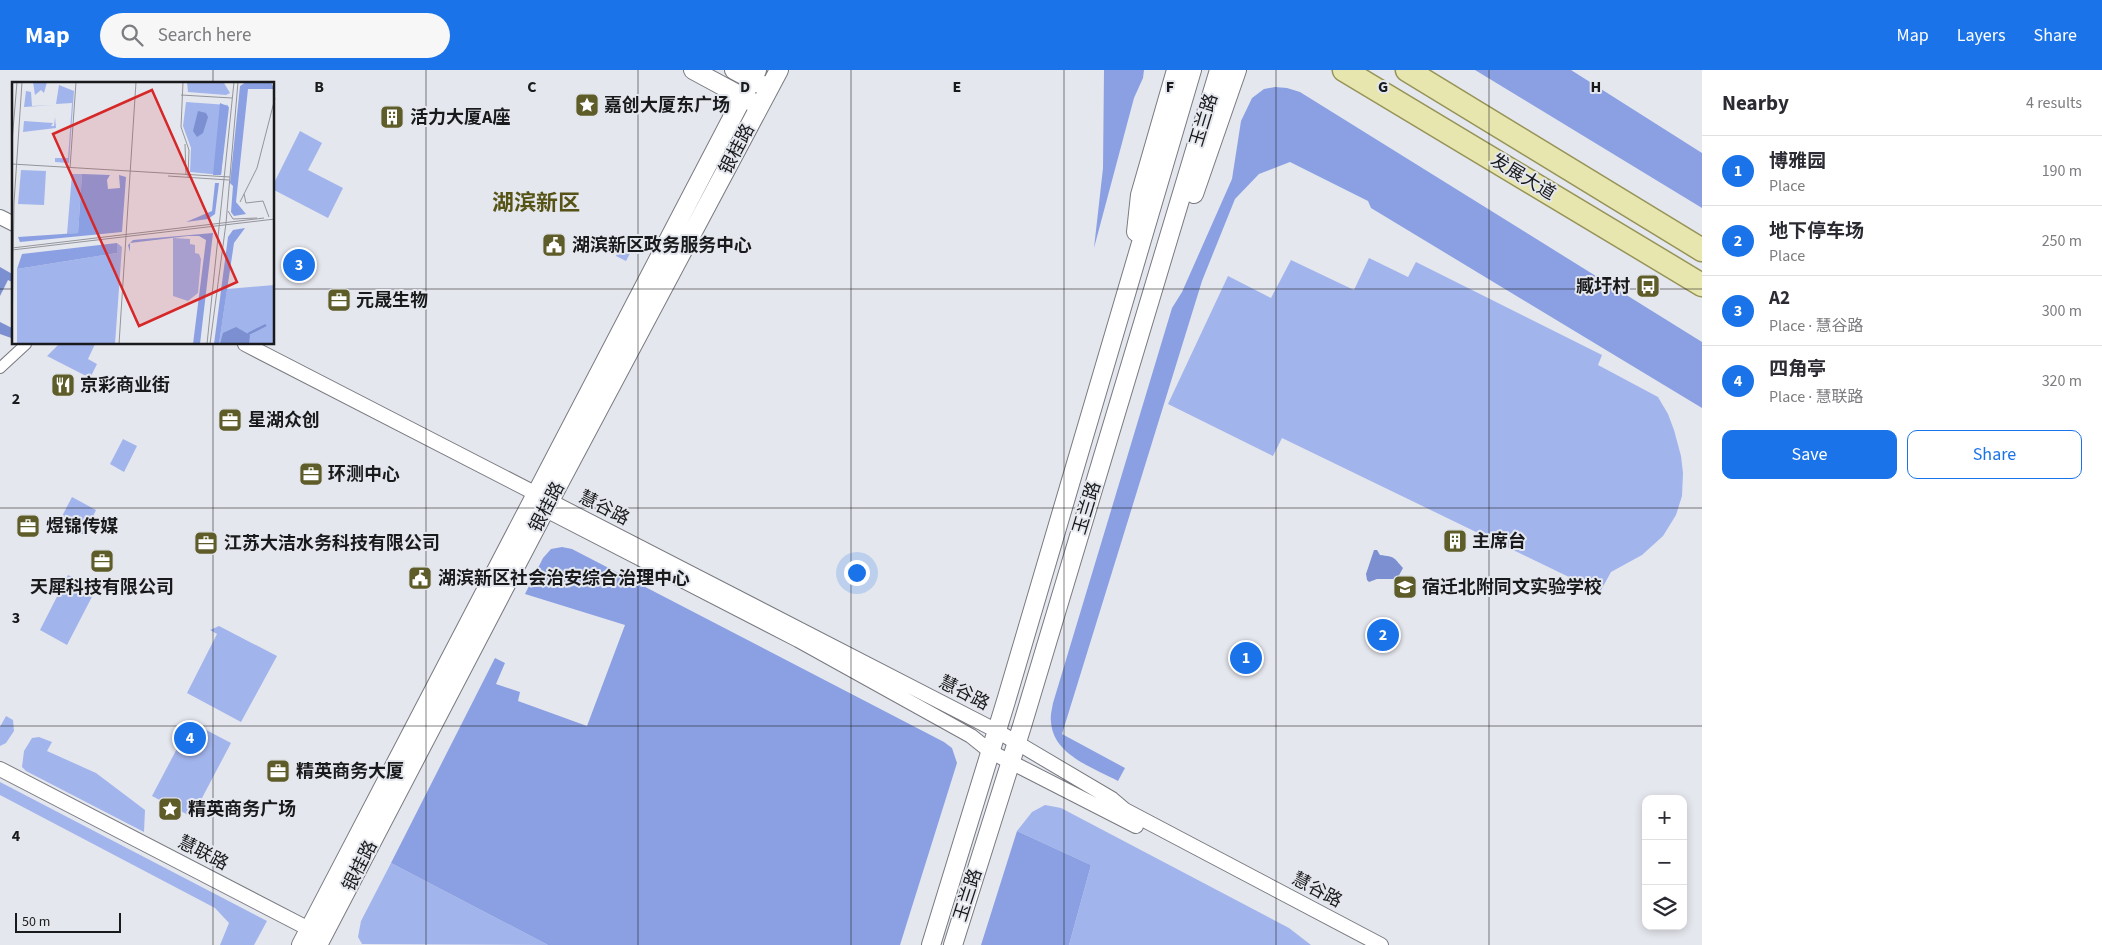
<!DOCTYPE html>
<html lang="en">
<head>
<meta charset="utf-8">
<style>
	:root { --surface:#fff; --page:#f7f7f7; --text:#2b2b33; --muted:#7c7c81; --line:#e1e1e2; --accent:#1a73e8 }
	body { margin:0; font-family:"Source Sans 3","Noto Sans SC",sans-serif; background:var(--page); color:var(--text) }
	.controls { position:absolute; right:15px; bottom:15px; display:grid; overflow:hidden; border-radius:10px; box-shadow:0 2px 8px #0003 }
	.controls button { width:45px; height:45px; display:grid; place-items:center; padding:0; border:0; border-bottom:1px solid var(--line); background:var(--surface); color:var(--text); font:25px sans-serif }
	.scale { position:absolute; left:15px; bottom:12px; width:106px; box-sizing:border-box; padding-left:5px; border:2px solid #191a1c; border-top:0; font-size:14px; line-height:18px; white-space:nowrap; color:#191a1c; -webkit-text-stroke:4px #e5e7ee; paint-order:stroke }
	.you { position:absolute; left:856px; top:502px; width:18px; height:18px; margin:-12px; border:4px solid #fff; border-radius:50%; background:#1a73e8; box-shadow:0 0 0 8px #1a73e833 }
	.badge { display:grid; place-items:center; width:32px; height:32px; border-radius:50%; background:var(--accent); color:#fff; font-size:16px; font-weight:700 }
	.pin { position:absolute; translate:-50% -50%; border:2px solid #fff; box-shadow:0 1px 5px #0006 }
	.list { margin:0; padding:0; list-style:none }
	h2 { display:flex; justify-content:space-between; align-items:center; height:65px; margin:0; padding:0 20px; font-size:21px }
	h2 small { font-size:16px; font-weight:400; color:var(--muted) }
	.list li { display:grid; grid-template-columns:32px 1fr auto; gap:15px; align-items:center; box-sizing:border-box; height:70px; padding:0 20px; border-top:1px solid var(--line) }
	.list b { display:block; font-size:19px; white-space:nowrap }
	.list p { margin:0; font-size:16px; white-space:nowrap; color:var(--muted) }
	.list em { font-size:16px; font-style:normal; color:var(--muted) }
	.actions { display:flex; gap:10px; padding:15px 20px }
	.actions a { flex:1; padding:11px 0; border:1px solid var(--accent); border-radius:10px; text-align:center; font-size:18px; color:var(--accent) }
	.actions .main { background:var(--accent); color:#fff }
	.icon { flex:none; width:28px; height:28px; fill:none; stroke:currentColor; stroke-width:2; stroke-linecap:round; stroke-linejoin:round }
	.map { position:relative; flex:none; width:1702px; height:875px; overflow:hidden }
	header { display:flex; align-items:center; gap:30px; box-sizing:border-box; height:70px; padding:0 25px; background:var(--accent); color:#fff }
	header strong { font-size:24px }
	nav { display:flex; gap:28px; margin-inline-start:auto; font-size:18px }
	.search { width:350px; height:45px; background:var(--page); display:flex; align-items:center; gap:12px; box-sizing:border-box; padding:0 18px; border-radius:28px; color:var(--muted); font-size:19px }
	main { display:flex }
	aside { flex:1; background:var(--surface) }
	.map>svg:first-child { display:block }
	.green { fill:#a2b4ec }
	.forest { fill:#8aa0e3 }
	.water { fill:#7b8fd1 }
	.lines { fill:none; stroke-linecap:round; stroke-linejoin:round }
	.pedestrian-casing { stroke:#787a80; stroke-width:12 }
	.minor-casing { stroke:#787a80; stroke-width:16 }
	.tertiary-casing { stroke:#787a80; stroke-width:20 }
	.primary-casing { stroke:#969458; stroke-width:25 }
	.pedestrian { stroke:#fff; stroke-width:10 }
	.minor { stroke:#fff; stroke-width:14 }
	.tertiary { stroke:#fff; stroke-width:18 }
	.primary { stroke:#e8e6af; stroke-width:22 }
	.grid { fill:none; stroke:#191a1c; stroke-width:1; stroke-opacity:0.55 }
	.labels { text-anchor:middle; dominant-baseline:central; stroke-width:4; stroke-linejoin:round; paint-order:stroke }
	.poi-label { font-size:18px; font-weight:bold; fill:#191a1c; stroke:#e5e7ee; text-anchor:start }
	.street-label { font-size:18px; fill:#191a1c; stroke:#e5e7ee }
	.district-label { font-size:22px; font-weight:bold; fill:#565316; stroke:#e5e7ee }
	.inset-river { fill:none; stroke:#7b8fd1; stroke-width:2.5 }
	.inset-road { fill:none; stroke:#93959a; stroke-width:1 }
	.view { fill:#d62828; fill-opacity:0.15; stroke:#d62828; stroke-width:2.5 }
	.inset-edge { fill:none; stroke:#191a1c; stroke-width:2.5 }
	.grid-label { font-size:16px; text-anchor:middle; font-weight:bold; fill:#191a1c; stroke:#e5e7ee; stroke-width:4; stroke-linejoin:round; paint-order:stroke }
</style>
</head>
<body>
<header>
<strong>Map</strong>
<div class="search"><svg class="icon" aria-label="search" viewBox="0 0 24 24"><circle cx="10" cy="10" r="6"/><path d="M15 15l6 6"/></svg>Search here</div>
<nav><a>Map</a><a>Layers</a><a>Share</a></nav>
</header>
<main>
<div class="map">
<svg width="1702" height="875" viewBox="0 0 1702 875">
	<rect width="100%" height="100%" fill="#e5e7ee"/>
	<path class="green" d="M300,61L322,73L308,100L343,118L328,148L274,120V113Z
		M627,164L637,170L626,191L616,186Z
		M1369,188L1408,207L1416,192L1602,285L1598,295L1658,327L1668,344L1674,360L1681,386L1683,403L1682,426L1676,445L1663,466L1642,485L1611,502L1600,522L1282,368L1273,386L1168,334L1228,206L1271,228L1291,190L1354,220Z
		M59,274H95L88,289L97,294L90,308L47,286Z
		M123,369L137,376L124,402L110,394Z
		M72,427L96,440L84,465L59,452Z
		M68,505L96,519L67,575L40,560Z
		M219,556L277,586L241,652L187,623L217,564L210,560Z
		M6,646L13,650L14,661L6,673L0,676V657Z
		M191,652L231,673L192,747L152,726Z
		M39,667L52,672L47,681L96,703L145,740L144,762L26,701L22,697L24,681L32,668Z
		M0,712L267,851L254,875H220L229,853L215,838L0,725Z
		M1045,735L1061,738L1289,858L1311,875H1069L1091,795L1017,761L1032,742Z
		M391,793L548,875L362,874L358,867L361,851Z"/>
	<path class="forest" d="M1104,0H1144L1143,8L1134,28L1094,178L1103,98Z
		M1475,0H1571L1702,83V138Z
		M1275,17L1287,18L1300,22L1702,272V338L1371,138L1368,131L1290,92L1259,104L1235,129L1202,211L1062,664L1125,698L1118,711C1094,698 1053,685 1051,652C1050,646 1052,639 1053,633L1172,238L1182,222L1232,109L1241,51L1252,28L1264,19Z
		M562,477L572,479L944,672L952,678L957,693L900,875H548L391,793L495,588L505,593L496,614L520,622L518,631L587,656L625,555L525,524L543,488L551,479Z
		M1017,761L1091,795L1069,875H981Z"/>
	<path class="water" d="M0,197L14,205V213L8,210L0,226Z
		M0,252L14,259V269L0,264Z
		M1374,480H1377L1380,485C1396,487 1393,487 1403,498L1397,509H1377L1369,512L1367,510L1366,504Z"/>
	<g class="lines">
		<g class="pedestrian-casing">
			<path id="pedestrian" d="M0,298L26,274"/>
		</g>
		<g class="minor-casing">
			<path id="minor" d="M0,147L14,154
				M245,274L997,661L1112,729L1125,740L1381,875
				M536,435L798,570L971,666L991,682L1136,756
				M0,699L309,859"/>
		</g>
		<g class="tertiary-casing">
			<path id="tertiary" d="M693,0L754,33
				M734,0L762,15
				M1194,124L1237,0
				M1136,162L1140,125L1176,0
				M301,875L757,0
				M318,875L545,440L779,0
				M931,875L1006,631L1192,0
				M953,875L1022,656L1219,0"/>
		</g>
		<g class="primary-casing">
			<path id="primary" d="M1344,0L1702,215
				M1407,0L1702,180"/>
		</g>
		<use href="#pedestrian" class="pedestrian"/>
		<use href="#minor" class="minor"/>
		<use href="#tertiary" class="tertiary"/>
		<use href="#primary" class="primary"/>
	</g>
	<path class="grid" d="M213,0V14M426,0V875M638,0V875M851,0V875M1064,0V875M1276,0V875M1489,0V875M0,219H14M274,219H1702M213,274V875M0,438H1702M0,656H1702"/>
	<defs>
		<g id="sight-square" transform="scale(1.25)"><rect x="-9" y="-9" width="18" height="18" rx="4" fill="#5e5c28" stroke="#e5e7ee"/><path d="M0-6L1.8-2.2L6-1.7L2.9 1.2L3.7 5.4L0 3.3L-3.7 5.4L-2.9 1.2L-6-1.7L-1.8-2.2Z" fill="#fff"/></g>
		<g id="building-square" transform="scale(1.25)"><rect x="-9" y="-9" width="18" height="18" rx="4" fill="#5e5c28" stroke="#e5e7ee"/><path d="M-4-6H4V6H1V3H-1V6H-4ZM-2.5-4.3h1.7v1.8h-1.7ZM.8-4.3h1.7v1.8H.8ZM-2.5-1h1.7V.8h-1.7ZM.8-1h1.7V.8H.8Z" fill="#fff"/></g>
		<g id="civic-square" transform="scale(1.25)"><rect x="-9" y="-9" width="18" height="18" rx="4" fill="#5e5c28" stroke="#e5e7ee"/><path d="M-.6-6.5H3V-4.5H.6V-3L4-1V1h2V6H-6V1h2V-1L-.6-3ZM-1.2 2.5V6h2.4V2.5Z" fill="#fff"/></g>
		<g id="bus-square" transform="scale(1.25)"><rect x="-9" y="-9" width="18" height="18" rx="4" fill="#5e5c28" stroke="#e5e7ee"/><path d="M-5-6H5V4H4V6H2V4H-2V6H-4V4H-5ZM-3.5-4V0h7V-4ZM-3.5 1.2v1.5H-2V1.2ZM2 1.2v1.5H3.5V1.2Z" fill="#fff"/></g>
		<g id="office-square" transform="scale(1.25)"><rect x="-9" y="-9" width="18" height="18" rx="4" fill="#5e5c28" stroke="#e5e7ee"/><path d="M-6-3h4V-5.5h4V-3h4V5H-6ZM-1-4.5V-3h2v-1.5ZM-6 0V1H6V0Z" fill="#fff"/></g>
		<g id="restaurant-square" transform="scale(1.25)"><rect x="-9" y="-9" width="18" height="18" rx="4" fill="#5e5c28" stroke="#e5e7ee"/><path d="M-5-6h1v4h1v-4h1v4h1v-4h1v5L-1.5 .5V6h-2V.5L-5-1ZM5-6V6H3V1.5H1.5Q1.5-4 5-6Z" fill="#fff"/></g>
		<g id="school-square" transform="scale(1.25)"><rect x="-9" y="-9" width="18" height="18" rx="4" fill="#5e5c28" stroke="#e5e7ee"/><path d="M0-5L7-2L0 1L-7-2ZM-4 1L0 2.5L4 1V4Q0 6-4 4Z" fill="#fff"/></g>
	</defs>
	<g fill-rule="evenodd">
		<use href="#sight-square" x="587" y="35"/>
		<use href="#building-square" x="392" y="47"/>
		<use href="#civic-square" x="554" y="175"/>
		<use href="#bus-square" x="1648" y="216"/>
		<use href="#office-square" x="339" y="230"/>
		<use href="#restaurant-square" x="63" y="315"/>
		<use href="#office-square" x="230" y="350"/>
		<use href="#office-square" x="311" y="404"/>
		<use href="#office-square" x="28" y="456"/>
		<use href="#building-square" x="1455" y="471"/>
		<use href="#office-square" x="206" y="473"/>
		<use href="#office-square" x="102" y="491"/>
		<use href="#civic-square" x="420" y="508"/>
		<use href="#school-square" x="1405" y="517"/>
		<use href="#office-square" x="278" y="701"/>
		<use href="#sight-square" x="170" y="739"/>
	</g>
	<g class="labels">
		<g class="poi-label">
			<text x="604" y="35">嘉创大厦东广场</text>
			<text x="410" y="47">活力大厦A座</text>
			<text x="572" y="175">湖滨新区政务服务中心</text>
			<text x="1630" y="216" text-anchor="end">臧圩村</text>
			<text x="356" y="230">元晟生物</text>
			<text x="80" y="315">京彩商业街</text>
			<text x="248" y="350">星湖众创</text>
			<text x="328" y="404">环测中心</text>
			<text x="46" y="456">煜锦传媒</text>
			<text x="1472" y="471">主席台</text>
			<text x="224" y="473">江苏大洁水务科技有限公司</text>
			<text x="438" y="508">湖滨新区社会治安综合治理中心</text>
			<text x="102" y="517" text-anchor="middle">天犀科技有限公司</text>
			<text x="1422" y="517">宿迁北附同文实验学校</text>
			<text x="296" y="701">精英商务大厦</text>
			<text x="188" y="739">精英商务广场</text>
		</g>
		<g class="street-label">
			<text transform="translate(1204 50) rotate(-73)">玉兰路</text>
			<text transform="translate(737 79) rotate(-62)">银桂路</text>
			<text transform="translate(1523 107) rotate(31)">发展大道</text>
			<text transform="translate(547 437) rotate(-62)">银桂路</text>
			<text transform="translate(604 438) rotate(27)">慧谷路</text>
			<text transform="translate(1087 438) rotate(-73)">玉兰路</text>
			<text transform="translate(964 623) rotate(27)">慧谷路</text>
			<text transform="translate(203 783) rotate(27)">慧联路</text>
			<text transform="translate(360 796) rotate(-63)">银桂路</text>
			<text transform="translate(1317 820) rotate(28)">慧谷路</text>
			<text transform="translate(968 825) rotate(-72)">玉兰路</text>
		</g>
		<g class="district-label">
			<text x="536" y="133">湖滨新区</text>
		</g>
	</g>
	<g transform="translate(12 12)">
		<rect width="262" height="262" fill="#e5e7ee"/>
		<path d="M21,0H35L32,11L29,8L23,13ZM175,0L212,1L218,11L214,13L176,10ZM47,3L62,9L57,81L43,80V76H56L60,21L44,22ZM14,9L19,10L20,24L42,23L12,25ZM174,20L216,23L209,93L178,90L179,66L171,44ZM43,35L44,46L11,50L12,39L41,41L39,44H42ZM9,88L34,89L32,123L6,122ZM60,92H70L66,151L55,152ZM161,156L178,157V162L183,163V171L187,172L189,177L186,211L176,219L161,214ZM105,161L110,165L103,262H5V187L105,171ZM262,203V262H207L215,207Z" fill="#a2b4ec"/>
		<path d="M234,0H259L262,7H236L224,120L234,132L222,134L219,130L221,104L218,101L228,4ZM208,21L217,25L209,93H201ZM70,92L98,93L95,98L96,107L108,106L107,93L114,95L110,150L8,160L6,155L66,151ZM203,101H207L203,132L196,137L174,140L200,129ZM233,146L222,161L207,262H202L216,155L221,148ZM201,151L188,262H181L194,158L187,154H176L118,161V170L116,163L121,158ZM105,161V171L5,187L10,172Z" fill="#8aa0e3"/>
		<path d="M186,29L194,31L196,35L191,51L185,55L181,49ZM224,245L238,253L237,262H208L211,251Z" fill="#7b8fd1"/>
		<path class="inset-river" d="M236,252L254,243"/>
		<path class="inset-road" d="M171,0L169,45L177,68L176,95M169,13L220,16M0,60L5,0M173,62L174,93M0,82L218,95M58,86L64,0M156,94L217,98M232,112L234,121L251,119L257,135M228,120L245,86L263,16M216,129L221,137L245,136M0,166L252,136M0,168L263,137M0,256L2,121L10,0M107,262L124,0M195,262L222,0M198,262L214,141L226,0"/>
		<path class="view" d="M140,8L225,200L127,244L41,52Z"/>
		<rect width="262" height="262" class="inset-edge"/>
	</g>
	<g class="grid-label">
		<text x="319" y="22">B</text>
		<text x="532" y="22">C</text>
		<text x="745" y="22">D</text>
		<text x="957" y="22">E</text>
		<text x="1170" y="22">F</text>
		<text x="1383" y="22">G</text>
		<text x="1596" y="22">H</text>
		<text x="16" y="334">2</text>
		<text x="16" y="553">3</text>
		<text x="16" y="771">4</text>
	</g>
</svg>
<div class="controls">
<button>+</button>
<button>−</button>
<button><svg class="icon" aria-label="layers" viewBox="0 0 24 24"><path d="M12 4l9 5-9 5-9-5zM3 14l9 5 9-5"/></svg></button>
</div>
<div class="scale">50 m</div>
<div class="you"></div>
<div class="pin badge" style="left:1246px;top:588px">1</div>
<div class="pin badge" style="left:1383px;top:565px">2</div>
<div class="pin badge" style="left:299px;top:195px">3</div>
<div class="pin badge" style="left:190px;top:668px">4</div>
</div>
<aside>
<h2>Nearby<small>4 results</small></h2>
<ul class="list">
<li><span class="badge">1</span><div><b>博雅园</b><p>Place</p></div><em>190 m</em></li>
<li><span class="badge">2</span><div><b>地下停车场</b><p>Place</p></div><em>250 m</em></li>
<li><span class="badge">3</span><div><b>A2</b><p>Place · 慧谷路</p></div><em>300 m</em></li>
<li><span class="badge">4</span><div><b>四角亭</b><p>Place · 慧联路</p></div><em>320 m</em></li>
</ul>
<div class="actions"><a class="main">Save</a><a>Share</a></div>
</aside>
</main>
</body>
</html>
